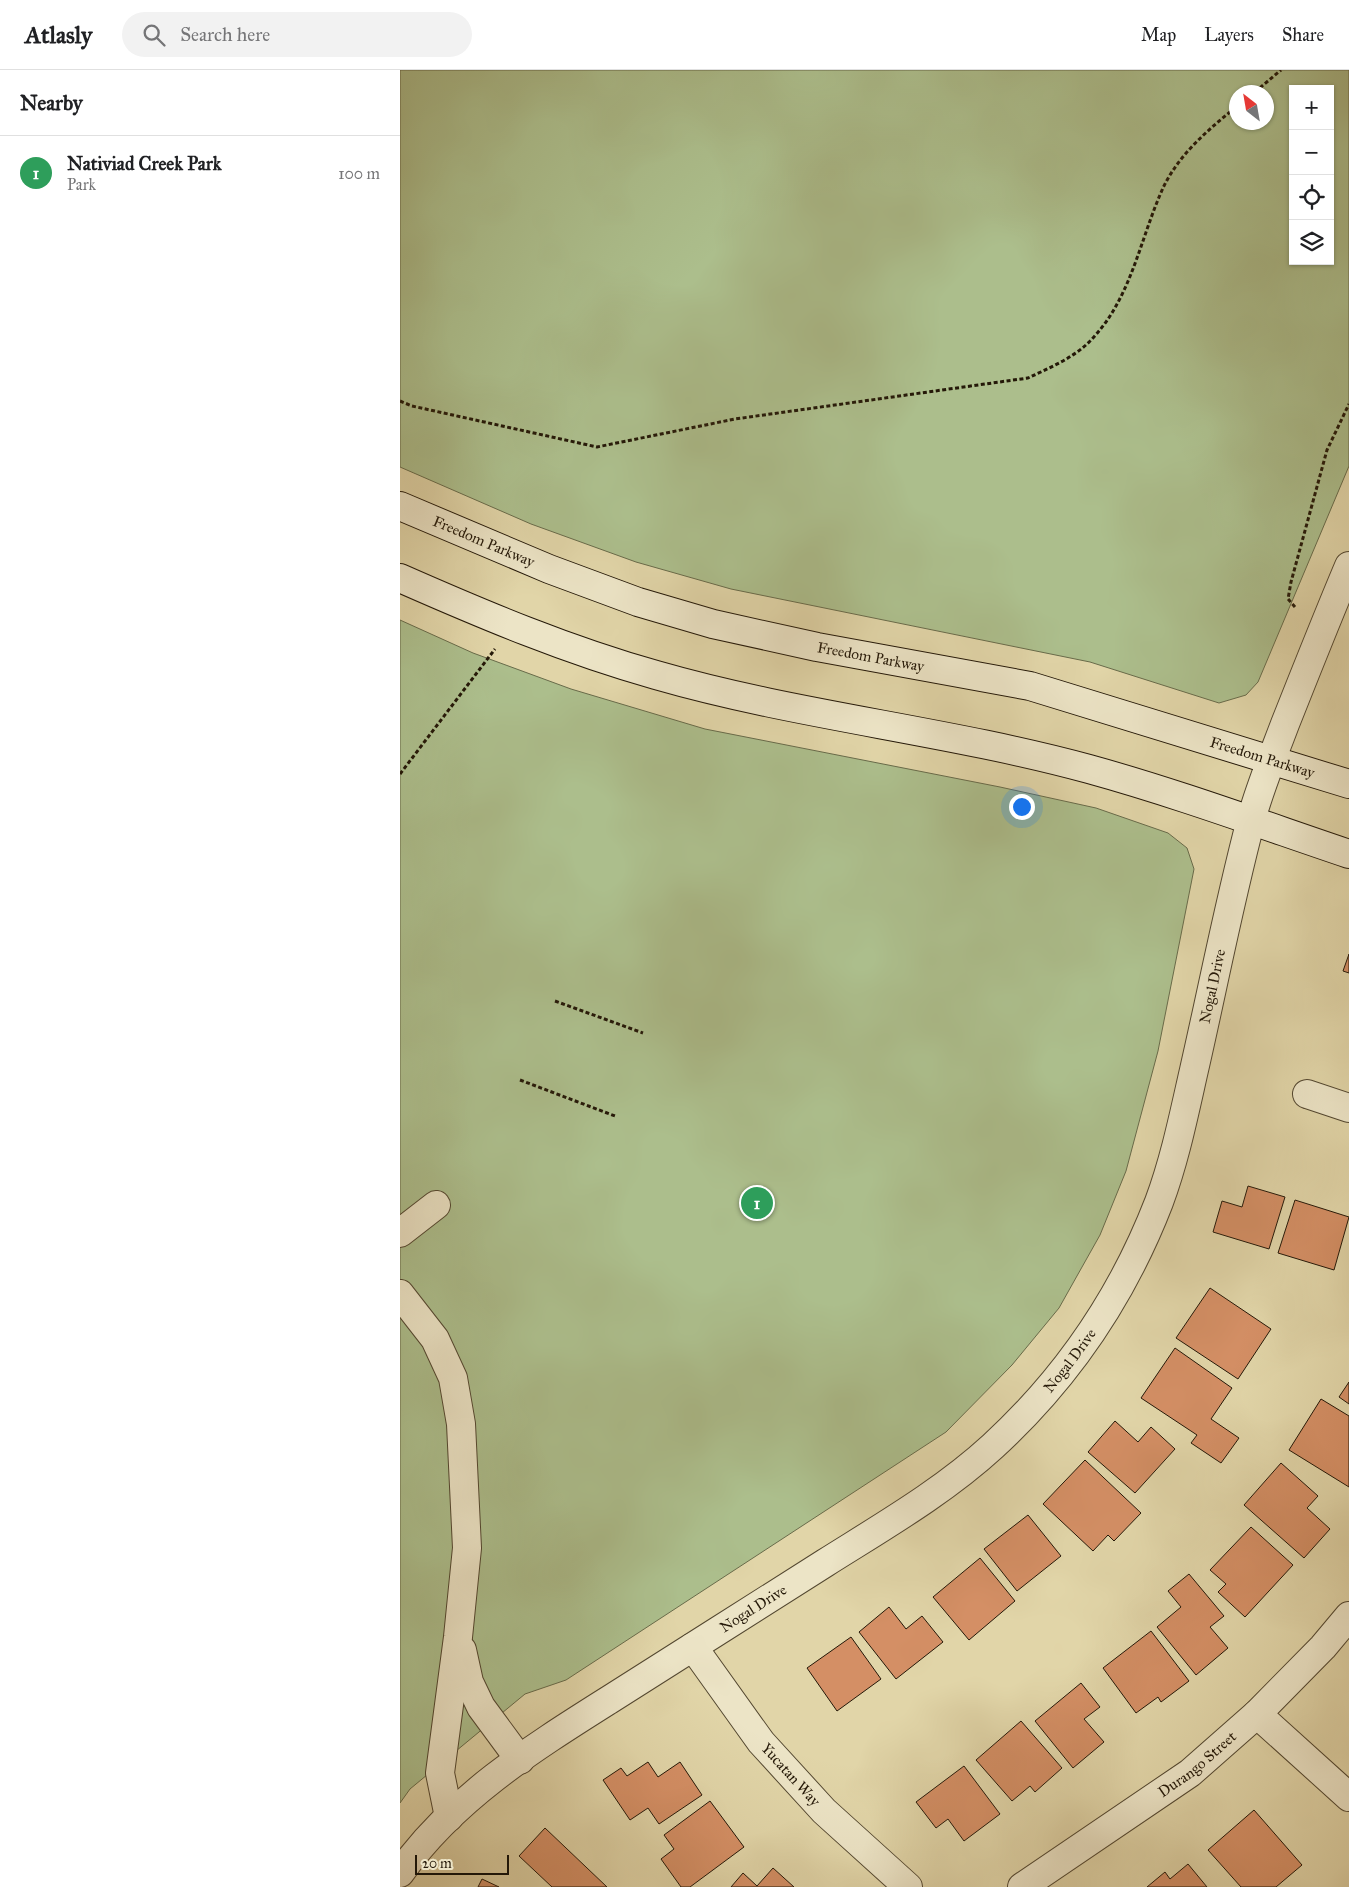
<!DOCTYPE html>
<html lang="en">
<head>
<meta charset="utf-8">
<style>
	:root { --surface:#fff; --page:#f2f2f2; --text:#202124; --muted:#757577; --line:#e0e0e0; --accent:#d93025 }
	body { margin:0; font-family:"IM FELL Great Primer",serif; background:var(--page); color:var(--text) }
	.controls { position:absolute; right:15px; top:15px; display:grid; overflow:hidden; border-radius:0px; box-shadow:0 1px 4px #0004 }
	.controls button { width:45px; height:45px; display:grid; place-items:center; padding:0; border:0; border-bottom:1px solid var(--line); background:var(--surface); color:var(--text); font:25px sans-serif }
	.compass { position:absolute; left:829px; top:15px; width:45px; height:45px; border-radius:50%; background:var(--surface); box-shadow:0 1px 4px #0004; rotate:329deg }
	.scale { position:absolute; left:15px; bottom:12px; width:94px; box-sizing:border-box; padding-left:5px; border:2px solid #241808; border-top:0; font-size:14px; line-height:18px; white-space:nowrap; color:#241808; -webkit-text-stroke:4px #ece4c6; paint-order:stroke }
	.you { position:absolute; left:621px; top:736px; width:18px; height:18px; margin:-12px; border:4px solid #fff; border-radius:50%; background:#1a73e8; box-shadow:0 0 0 8px #1a73e833 }
	.badge { display:grid; place-items:center; width:32px; height:32px; border-radius:50%; background:var(--accent); color:#fff; font-size:16px; font-weight:700 }
	.pin { position:absolute; translate:-50% -50%; border:2px solid #fff; box-shadow:0 1px 5px #0006 }
	.list { margin:0; padding:0; list-style:none }
	h2 { display:flex; justify-content:space-between; align-items:center; height:65px; margin:0; padding:0 20px; font-size:21px }
	h2 small { font-size:16px; font-weight:400; color:var(--muted) }
	.list li { display:grid; grid-template-columns:32px 1fr auto; gap:15px; align-items:center; box-sizing:border-box; height:75px; padding:0 20px; border-top:1px solid var(--line) }
	.list b { display:block; font-size:19px; white-space:nowrap }
	.list p { margin:0; font-size:16px; white-space:nowrap; color:var(--muted) }
	.list em { font-size:16px; font-style:normal; color:var(--muted) }
	.icon { flex:none; width:28px; height:28px; fill:none; stroke:currentColor; stroke-width:2; stroke-linecap:round; stroke-linejoin:round }
	.map { position:relative; flex:none; width:949px; height:1817px; overflow:hidden }
	header { display:flex; align-items:center; gap:30px; box-sizing:border-box; height:70px; padding:0 25px; background:var(--surface); border-bottom:1px solid var(--line) }
	header strong { font-size:24px }
	nav { display:flex; gap:28px; margin-inline-start:auto; font-size:18px }
	.search { width:350px; height:45px; background:var(--page); display:flex; align-items:center; gap:12px; box-sizing:border-box; padding:0 18px; border-radius:28px; color:var(--muted); font-size:19px }
	main { display:flex }
	aside { flex:1; background:var(--surface) }
	.map>svg:first-child { display:block }
	.green { fill:#acbe8c; stroke:#686b4a; fill-rule:evenodd }
	.building { fill:#d48f65; stroke:#241808 }
	.lines { fill:none; stroke-linecap:round; stroke-linejoin:round }
	.street-casing { stroke:#534730; stroke-width:30 }
	.secondary-casing { stroke:#241808; stroke-width:30 }
	.path { stroke:#241808; stroke-width:3; stroke-dasharray:4 2.5; stroke-linecap:butt }
	.street { stroke:#ece4c6; stroke-width:28 }
	.secondary { stroke:#ece4c6; stroke-width:28 }
	.labels { text-anchor:middle; dominant-baseline:central; stroke-width:4; stroke-linejoin:round; paint-order:stroke }
	.street-label { font-size:15px; fill:#241808; stroke:#ece4c6 }
</style>
</head>
<body>
<header>
<strong>Atlasly</strong>
<div class="search"><svg class="icon" aria-label="search" viewBox="0 0 24 24"><circle cx="10" cy="10" r="6"/><path d="M15 15l6 6"/></svg>Search here</div>
<nav><a>Map</a><a>Layers</a><a>Share</a></nav>
</header>
<main>
<aside>
<h2>Nearby<small></small></h2>
<ul class="list">
<li><span class="badge" style="background:#2e9e5b">1</span><div><b>Nativiad Creek Park</b><p>Park</p></div><em>100 m</em></li>
</ul>
</aside>
<div class="map">
<svg width="949" height="1817" viewBox="0 0 949 1817">
	<rect width="100%" height="100%" fill="#e1d5a8"/>
	<filter id="stains"><feTurbulence type="fractalNoise" baseFrequency=".004" numOctaves="4"/><feColorMatrix values="0 0 0 0 .2 0 0 0 0 .09 0 0 0 0 .02 0 0 0 .5 -.17"/></filter>
	<radialGradient id="worn" r=".72"><stop offset=".6" stop-color="#630" stop-opacity="0"/><stop offset="1" stop-color="#630" stop-opacity=".3"/></radialGradient>
	<path class="green" d="M0,0H949V396L858,612L846,625L819,633L690,592L331,519L236,492L131,454L0,397ZM893,19H930V191H893ZM836,22H866V52H836Z
		M0,550L73,583L171,619L305,659L600,717L696,738L768,763L787,778L794,799L758,981L726,1101L700,1165L659,1238L612,1295L546,1362L166,1610L125,1624L10,1719L0,1733Z"/>
	<path class="building" d="M949,884V903L943,901Z
		M848,1116L885,1127L869,1179L813,1162L822,1131L842,1137Z
		M895,1130L949,1147L934,1200L878,1183Z
		M810,1218L871,1259L838,1309L776,1268Z
		M775,1278L832,1318L811,1349L839,1368L821,1393L791,1373L797,1365L741,1328Z
		M949,1312V1334L939,1327Z
		M921,1329L949,1346V1417L889,1380Z
		M715,1351L738,1372L751,1357L775,1379L735,1423L688,1382Z
		M685,1390L741,1443L714,1471L708,1465L693,1481L643,1434Z
		M881,1393L918,1426L907,1438L930,1459L904,1488L844,1435Z
		M628,1445L661,1486L617,1521L584,1479Z
		M851,1457L893,1495L845,1547L818,1522L826,1514L810,1500Z
		M580,1488L615,1531L569,1570L533,1527Z
		M789,1504L824,1546L810,1557L828,1578L796,1605L757,1557L781,1537L768,1521Z
		M489,1537L506,1559L522,1546L543,1572L496,1609L459,1562Z
		M751,1561L789,1611L761,1632L758,1627L736,1643L703,1598Z
		M451,1567L481,1609L437,1641L407,1598Z
		M681,1613L700,1637L684,1649L704,1672L673,1698L635,1651Z
		M621,1651L662,1698L635,1722L630,1716L612,1731L576,1690Z
		M248,1692L258,1707L280,1692L302,1725L259,1754L248,1738L230,1750L203,1710L221,1698L227,1706Z
		M564,1696L600,1744L564,1771L548,1749L536,1758L516,1732Z
		M310,1731L344,1777L290,1817H281L261,1789L274,1779L264,1765Z
		M854,1740L902,1795L876,1817H841L808,1780Z
		M145,1758L207,1817H152L119,1786Z
		M788,1794L807,1817H747L765,1802L770,1809Z
		M373,1798L394,1817H331L343,1803L357,1816Z
		M82,1809L99,1817H78Z"/>
	<g class="lines">
		<g class="street-casing">
			<g id="street">
				<path d="M907,1024L949,1038"/>
				<path d="M0,1163L36,1135"/>
				<path d="M0,1224L35,1269L53,1308L61,1354L67,1478L58,1567L40,1703L49,1747"/>
				<path id="s1" d="M293,1577L361,1672L424,1741L508,1817"/>
				<path d="M62,1580L69,1612L81,1637L120,1690"/>
				<path d="M857,1644L949,1727"/>
				<path id="s2" d="M0,1803C53,1728 133,1678 209,1630C281,1585 353,1538 425,1493C482,1457 543,1422 593,1376C667,1308 723,1225 759,1132C775,1089 784,1044 794,1000C813,917 829,833 851,750C860,717 873,686 885,654C906,601 927,548 949,496"/>
				<path id="s3" d="M622,1817L790,1703L857,1644L923,1577L949,1546"/>
			</g>
		</g>
		<g class="secondary-casing">
			<g id="secondary">
				<path id="s4" d="M0,436L149,499L238,532L313,554L417,577L630,616L949,714"/>
				<path d="M0,508C84,545 167,580 256,605C398,646 546,660 689,699C776,723 863,755 949,784"/>
			</g>
		</g>
		<path class="path" d="M855,22L881,0
			M0,331L12,336L197,377L335,349L628,308C647,299 671,289 687,274C731,232 739,171 763,118C779,84 808,60 836,37
			M895,537L888,529L891,512L927,380L949,334
			M0,704L95,579
			M155,931L243,963
			M120,1010L215,1046"/>
		<use href="#street" class="street"/>
		<use href="#secondary" class="secondary"/>
	</g>
	<g class="labels">
		<g class="street-label">
			<text stroke="none"><textPath href="#s4" startOffset="91">Freedom Parkway</textPath></text>
			<text stroke="none"><textPath href="#s4" startOffset="496">Freedom Parkway</textPath></text>
			<text stroke="none"><textPath href="#s4" startOffset="901">Freedom Parkway</textPath></text>
			<text stroke="none"><textPath href="#s2" startOffset="1254">Nogal Drive</textPath></text>
			<text stroke="none"><textPath href="#s2" startOffset="849">Nogal Drive</textPath></text>
			<text stroke="none"><textPath href="#s2" startOffset="444">Nogal Drive</textPath></text>
			<text stroke="none"><textPath href="#s3" startOffset="214">Durango Street</textPath></text>
			<text stroke="none"><textPath href="#s1" startOffset="161">Yucatan Way</textPath></text>
		</g>
	</g>
	<rect width="100%" height="100%" filter="url(#stains)"/>
	<rect width="100%" height="100%" fill="url(#worn)"/>
</svg>
<div class="controls">
<button>+</button>
<button>−</button>
<button><svg class="icon" aria-label="locate" viewBox="0 0 24 24"><circle cx="12" cy="12" r="6"/><path d="M12 2v4M12 18v4M2 12h4M18 12h4"/></svg></button>
<button><svg class="icon" aria-label="layers" viewBox="0 0 24 24"><path d="M12 4l9 5-9 5-9-5zM3 14l9 5 9-5"/></svg></button>
</div>
<svg class="compass" viewBox="-18 -18 36 36"><path d="M0-13l5 13h-10z" fill="#e53935"/><path d="M0 13l5-13h-10z" fill="#757577"/></svg>
<div class="scale">20 m</div>
<div class="you"></div>
<div class="pin badge" style="left:357px;top:1133px;background:#2e9e5b">1</div>
</div>
</main>
</body>
</html>
